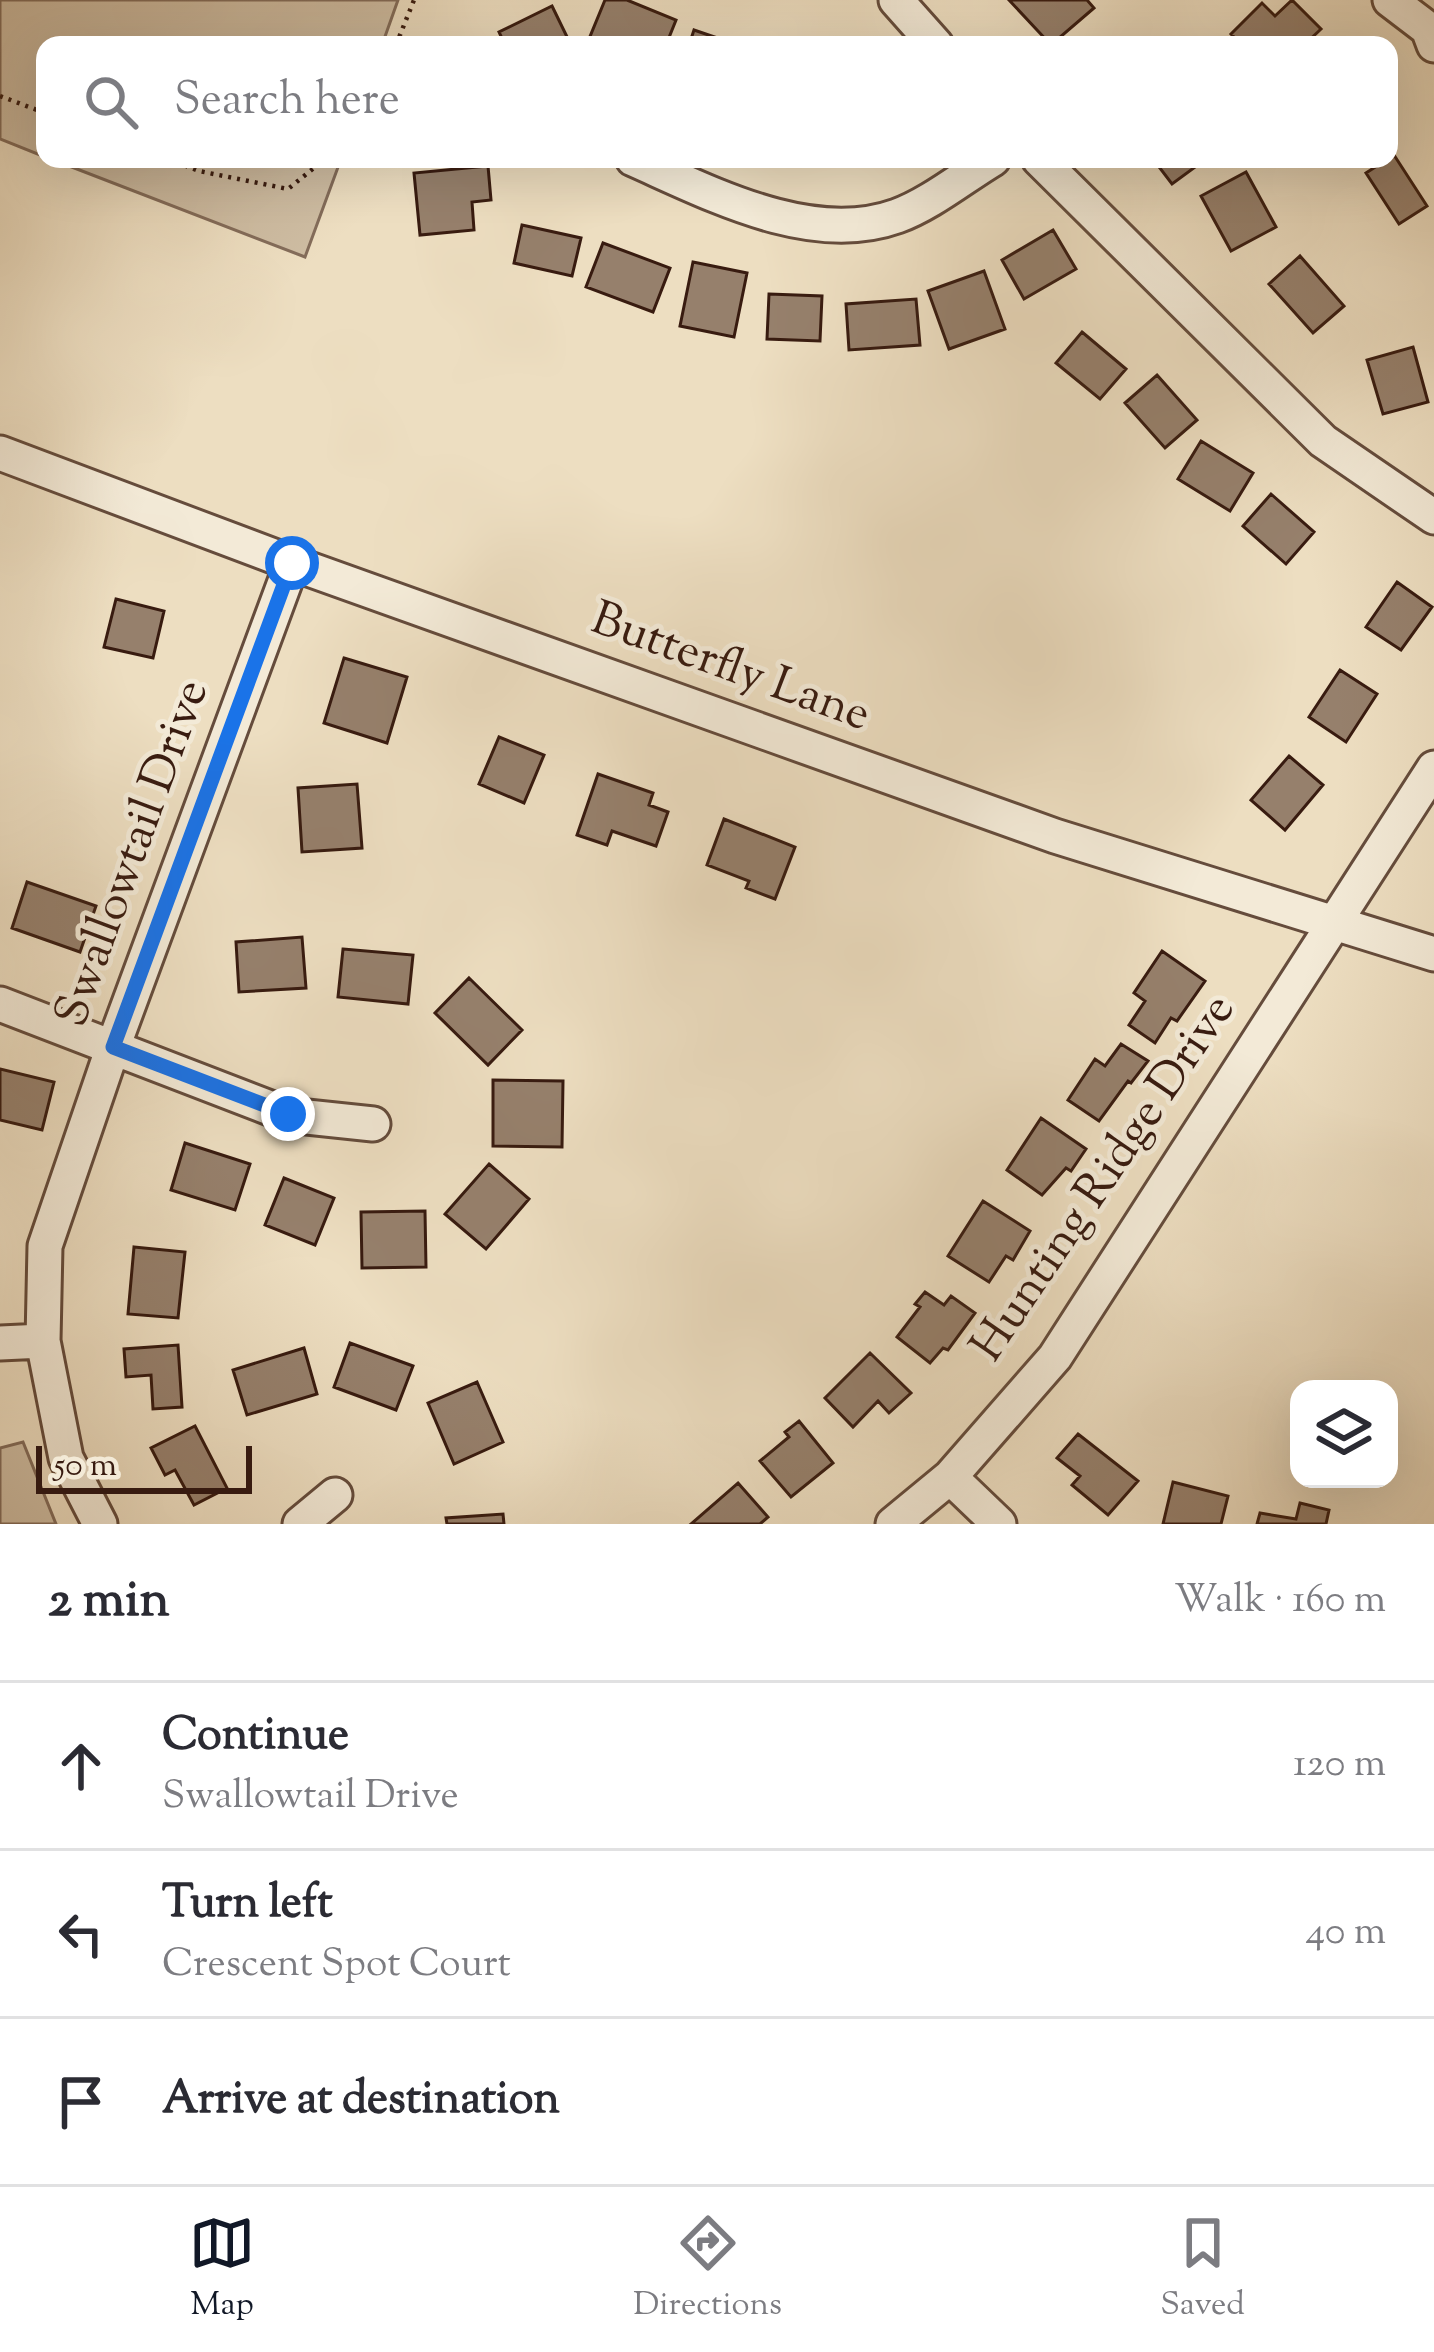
<!DOCTYPE html>
<html lang="en">
<head>
<meta charset="utf-8">
<style>
	:root { --surface:#fff; --page:#f2f2f3; --text:#2b2b33; --muted:#7c7c81; --line:#e1e1e2; --accent:#111827 }
	body { margin:0; font-family:"Sorts Mill Goudy",serif; background:var(--page); color:var(--text) }
	.controls { position:absolute; right:36px; bottom:36px; display:grid; overflow:hidden; border-radius:24px; box-shadow:0 12px 48px #0002 }
	.controls button { width:108px; height:108px; display:grid; place-items:center; padding:0; border:0; border-bottom:3px solid var(--line); background:var(--surface); color:var(--text); font:60px sans-serif }
	.scale { position:absolute; left:36px; bottom:30px; width:216px; box-sizing:border-box; padding-left:12px; border:6px solid #381b10; border-top:0; font-size:33px; line-height:42px; white-space:nowrap; color:#381b10; -webkit-text-stroke:9px #f3ead7; paint-order:stroke }
	.stop { position:absolute; width:36px; height:36px; margin:-27px; border:9px solid #1a73e8; border-radius:50%; background:#fff }
	.stop.end { background:#1a73e8; border-color:#fff; box-shadow:0 3px 12px #0008 }
	.list { margin:0; padding:0; list-style:none }
	h2 { display:flex; justify-content:space-between; align-items:center; height:156px; margin:0; padding:0 48px; font-size:51px }
	h2 small { font-size:39px; font-weight:400; color:var(--muted) }
	.list li { display:grid; grid-template-columns:78px 1fr auto; gap:36px; align-items:center; box-sizing:border-box; height:168px; padding:0 48px; border-top:3px solid var(--line) }
	.list b { display:block; font-size:45px; white-space:nowrap }
	.list p { margin:0; font-size:39px; white-space:nowrap; color:var(--muted) }
	.list em { font-size:39px; font-style:normal; color:var(--muted) }
	.icon { flex:none; width:66px; height:66px; fill:none; stroke:currentColor; stroke-width:2; stroke-linecap:round; stroke-linejoin:round }
	.map { position:relative; flex:none; width:1434px; height:1524px; overflow:hidden }
	.search { position:absolute; background:var(--surface); box-shadow:0 12px 48px #0002; left:36px; right:36px; top:36px; height:132px; display:flex; align-items:center; gap:30px; box-sizing:border-box; padding:0 42px; border-radius:24px; color:var(--muted); font-size:45px }
	.sheet { height:660px; background:var(--surface) }
	nav { display:flex; justify-content:space-around; align-items:center; box-sizing:border-box; height:168px; border-top:3px solid var(--line); background:var(--surface); font-size:33px; color:var(--muted) }
	nav a { display:grid; justify-items:center; gap:6px }
	nav .on { color:var(--accent) }
	.map>svg:first-child { display:block }
	.green { fill:#cebda3; stroke:#836c5a; stroke-width:3 }
	.building { fill:#96806c; stroke:#381b10; stroke-width:3 }
	.lines { fill:none; stroke-linecap:round; stroke-linejoin:round }
	.minor-casing { stroke:#654c3c; stroke-width:39 }
	.path { stroke:#381b10; stroke-width:4.5; stroke-dasharray:3 6; stroke-linecap:butt }
	.minor { stroke:#f3ead7; stroke-width:33 }
	.route { stroke:#1a73e8; stroke-width:15 }
	.labels { text-anchor:middle; dominant-baseline:central; stroke-width:10; stroke-linejoin:round; paint-order:stroke }
	.street-label { font-size:48px; fill:#381b10; stroke:#f3ead7 }
</style>
</head>
<body>
<div class="map">
<svg width="1434" height="1524" viewBox="0 0 1434 1524">
	<rect width="100%" height="100%" fill="#eddec1"/>
	<filter id="stains"><feTurbulence type="fractalNoise" baseFrequency=".00167" numOctaves="4"/><feColorMatrix values="0 0 0 0 .2 0 0 0 0 .09 0 0 0 0 .02 0 0 0 .5 -.17"/></filter>
	<radialGradient id="worn" r=".72"><stop offset=".6" stop-color="#630" stop-opacity="0"/><stop offset="1" stop-color="#630" stop-opacity=".3"/></radialGradient>
	<path class="green" d="M0,0H398L382,45H45V157L0,139Z
		M51,159H341L305,257Z
		M23,1442L56,1524H0V1448Z"/>
	<path class="building" d="M605,0H627L676,20L666,45H605L589,39Z
		M1009,0H1087L1094,8L1051,45Z
		M1292,0L1321,29L1304,45H1242L1231,34L1262,3L1275,16Z
		M552,6L571,45H505L499,32Z
		M694,30L738,45H689Z
		M1394,155L1427,206L1399,224L1366,173Z
		M1153,159H1206L1172,184Z
		M488,166L491,200L472,202L474,230L420,235L414,173Z
		M1246,172L1276,227L1231,251L1201,196Z
		M522,225L581,238L572,276L514,263Z
		M1053,230L1076,269L1024,299L1002,260Z
		M603,243L670,268L653,312L586,287Z
		M1300,256L1344,306L1313,333L1269,284Z
		M693,262L747,273L734,337L680,326Z
		M984,271L1005,329L949,349L928,291Z
		M769,294L822,296L820,341L767,339Z
		M916,299L920,345L849,350L846,304Z
		M1082,332L1126,369L1100,399L1056,363Z
		M1413,347L1428,402L1383,414L1367,360Z
		M1157,375L1197,420L1165,448L1125,403Z
		M1201,441L1253,473L1230,511L1178,479Z
		M1271,494L1314,532L1286,564L1243,526Z
		M1397,582L1432,607L1401,650L1366,627Z
		M116,599L164,611L153,658L104,647Z
		M344,658L407,677L387,743L324,723Z
		M1340,670L1377,694L1346,742L1309,717Z
		M499,737L544,755L524,803L479,784Z
		M1289,756L1323,785L1285,830L1251,800Z
		M598,774L653,793L649,805L668,812L656,846L612,831L607,845L577,835Z
		M357,784L362,848L302,852L298,788Z
		M724,819L795,847L775,899L746,888L749,881L707,865Z
		M27,882L96,906L80,952L12,928Z
		M302,937L306,988L239,992L236,942Z
		M343,949L413,955L408,1004L338,997Z
		M1162,951L1205,981L1177,1021L1171,1018L1155,1043L1129,1025L1145,1001L1134,993Z
		M469,978L522,1030L488,1065L435,1013Z
		M1121,1044L1148,1061L1131,1083L1128,1081L1099,1121L1068,1100L1095,1059L1105,1066Z
		M0,1069L54,1082L42,1130L0,1120Z
		M493,1080L563,1081L562,1147L493,1146Z
		M1041,1118L1086,1149L1071,1171L1066,1168L1042,1195L1007,1170Z
		M185,1143L250,1164L235,1210L171,1190Z
		M489,1164L529,1199L486,1249L445,1214Z
		M284,1178L334,1198L315,1245L265,1225Z
		M983,1201L1030,1231L1013,1260L1006,1256L989,1282L948,1256Z
		M425,1211L426,1267L362,1268L361,1212Z
		M134,1247L185,1252L178,1318L128,1314Z
		M925,1292L944,1305L951,1296L975,1313L948,1350L943,1348L930,1363L897,1337L920,1307L915,1304Z
		M350,1343L413,1366L396,1410L334,1387Z
		M178,1345L182,1407L153,1409L151,1375L126,1377L124,1349Z
		M304,1348L317,1394L247,1415L233,1370Z
		M870,1353L911,1393L889,1413L878,1401L853,1427L825,1398Z
		M477,1382L503,1442L454,1464L428,1403Z
		M799,1421L833,1463L791,1497L760,1461L789,1437L785,1432Z
		M195,1426L227,1488L194,1505L175,1470L165,1475L151,1448Z
		M1078,1434L1138,1481L1108,1515L1072,1485L1080,1476L1057,1458Z
		M1173,1482L1228,1496L1221,1524H1163Z
		M738,1483L768,1517L760,1524H691Z
		M1300,1503L1329,1510L1326,1524H1257L1260,1513L1296,1519Z
		M503,1514L504,1524H447L446,1518Z"/>
	<g class="lines">
		<g class="minor-casing">
			<path id="minor" d="M896,0L936,45
				M1390,0L1428,29L1434,45
				M633,159C710,193 811,247 897,216C930,204 963,177 993,159
				M1039,159L1323,441L1434,517
				M0,453L292,563L1055,836L1434,954
				M0,1004L288,1115L373,1124
				M0,1343L43,1341
				M950,1477L999,1524
				M100,1524L66,1458L43,1341L45,1246L113,1047L292,563
				M300,1524L335,1495
				M893,1524L950,1477L1055,1357L1434,768"/>
		</g>
		<path class="path" d="M396,45L414,0
			M0,96L45,113
			M168,159L199,171L288,189L325,159"/>
		<use href="#minor" class="minor"/>
	</g>
	<g class="lines">
		<path class="route" d="M288,1114L113,1047L292,563"/>
	</g>
	<g class="labels">
		<g class="street-label">
			<text transform="translate(730 669) rotate(20)">Butterfly Lane</text>
			<text transform="translate(134 854) rotate(-70)">Swallowtail Drive</text>
			<text transform="translate(1105 1179) rotate(-56)">Hunting Ridge Drive</text>
		</g>
	</g>
	<rect width="100%" height="100%" filter="url(#stains)"/>
	<rect width="100%" height="100%" fill="url(#worn)"/>
</svg>
<div class="controls">
<button><svg class="icon" aria-label="layers" viewBox="0 0 24 24"><path d="M12 4l9 5-9 5-9-5zM3 14l9 5 9-5"/></svg></button>
</div>
<div class="scale">50 m</div>
<div class="stop" style="left:292px;top:563px"></div>
<div class="stop end" style="left:288px;top:1114px"></div>
<div class="search"><svg class="icon" aria-label="search" viewBox="0 0 24 24"><circle cx="10" cy="10" r="6"/><path d="M15 15l6 6"/></svg>Search here</div>
</div>
<section class="sheet">
<h2>2 min<small>Walk · 160 m</small></h2>
<ul class="list">
<li><svg class="icon" aria-label="ahead" viewBox="0 0 24 24"><path d="M12 20V5M6 11l6-6 6 6"/></svg><div><b>Continue</b><p>Swallowtail Drive</p></div><em>120 m</em></li>
<li><svg class="icon" aria-label="left" viewBox="0 0 24 24"><path d="M17 20v-9H6M10 6l-5 5 5 5"/></svg><div><b>Turn left</b><p>Crescent Spot Court</p></div><em>40 m</em></li>
<li><svg class="icon" aria-label="arrive" viewBox="0 0 24 24"><path d="M6 21V4h12l-3 4 3 4H6"/></svg><div><b>Arrive at destination</b></div></li>
</ul>
</section>
<nav>
<a class="on"><svg class="icon" aria-label="map" viewBox="0 0 24 24"><path d="M3 6l6-2 6 2 6-2v14l-6 2-6-2-6 2zM9 4v14M15 6v14"/></svg>Map</a>
<a><svg class="icon" aria-label="directions" viewBox="0 0 24 24"><path d="M12 3l9 9-9 9-9-9zM9 14v-3h6M13 9l2 2-2 2"/></svg>Directions</a>
<a><svg class="icon" aria-label="saved" viewBox="0 0 24 24"><path d="M7 4h10v16l-5-4-5 4z"/></svg>Saved</a>
</nav>
</body>
</html>
